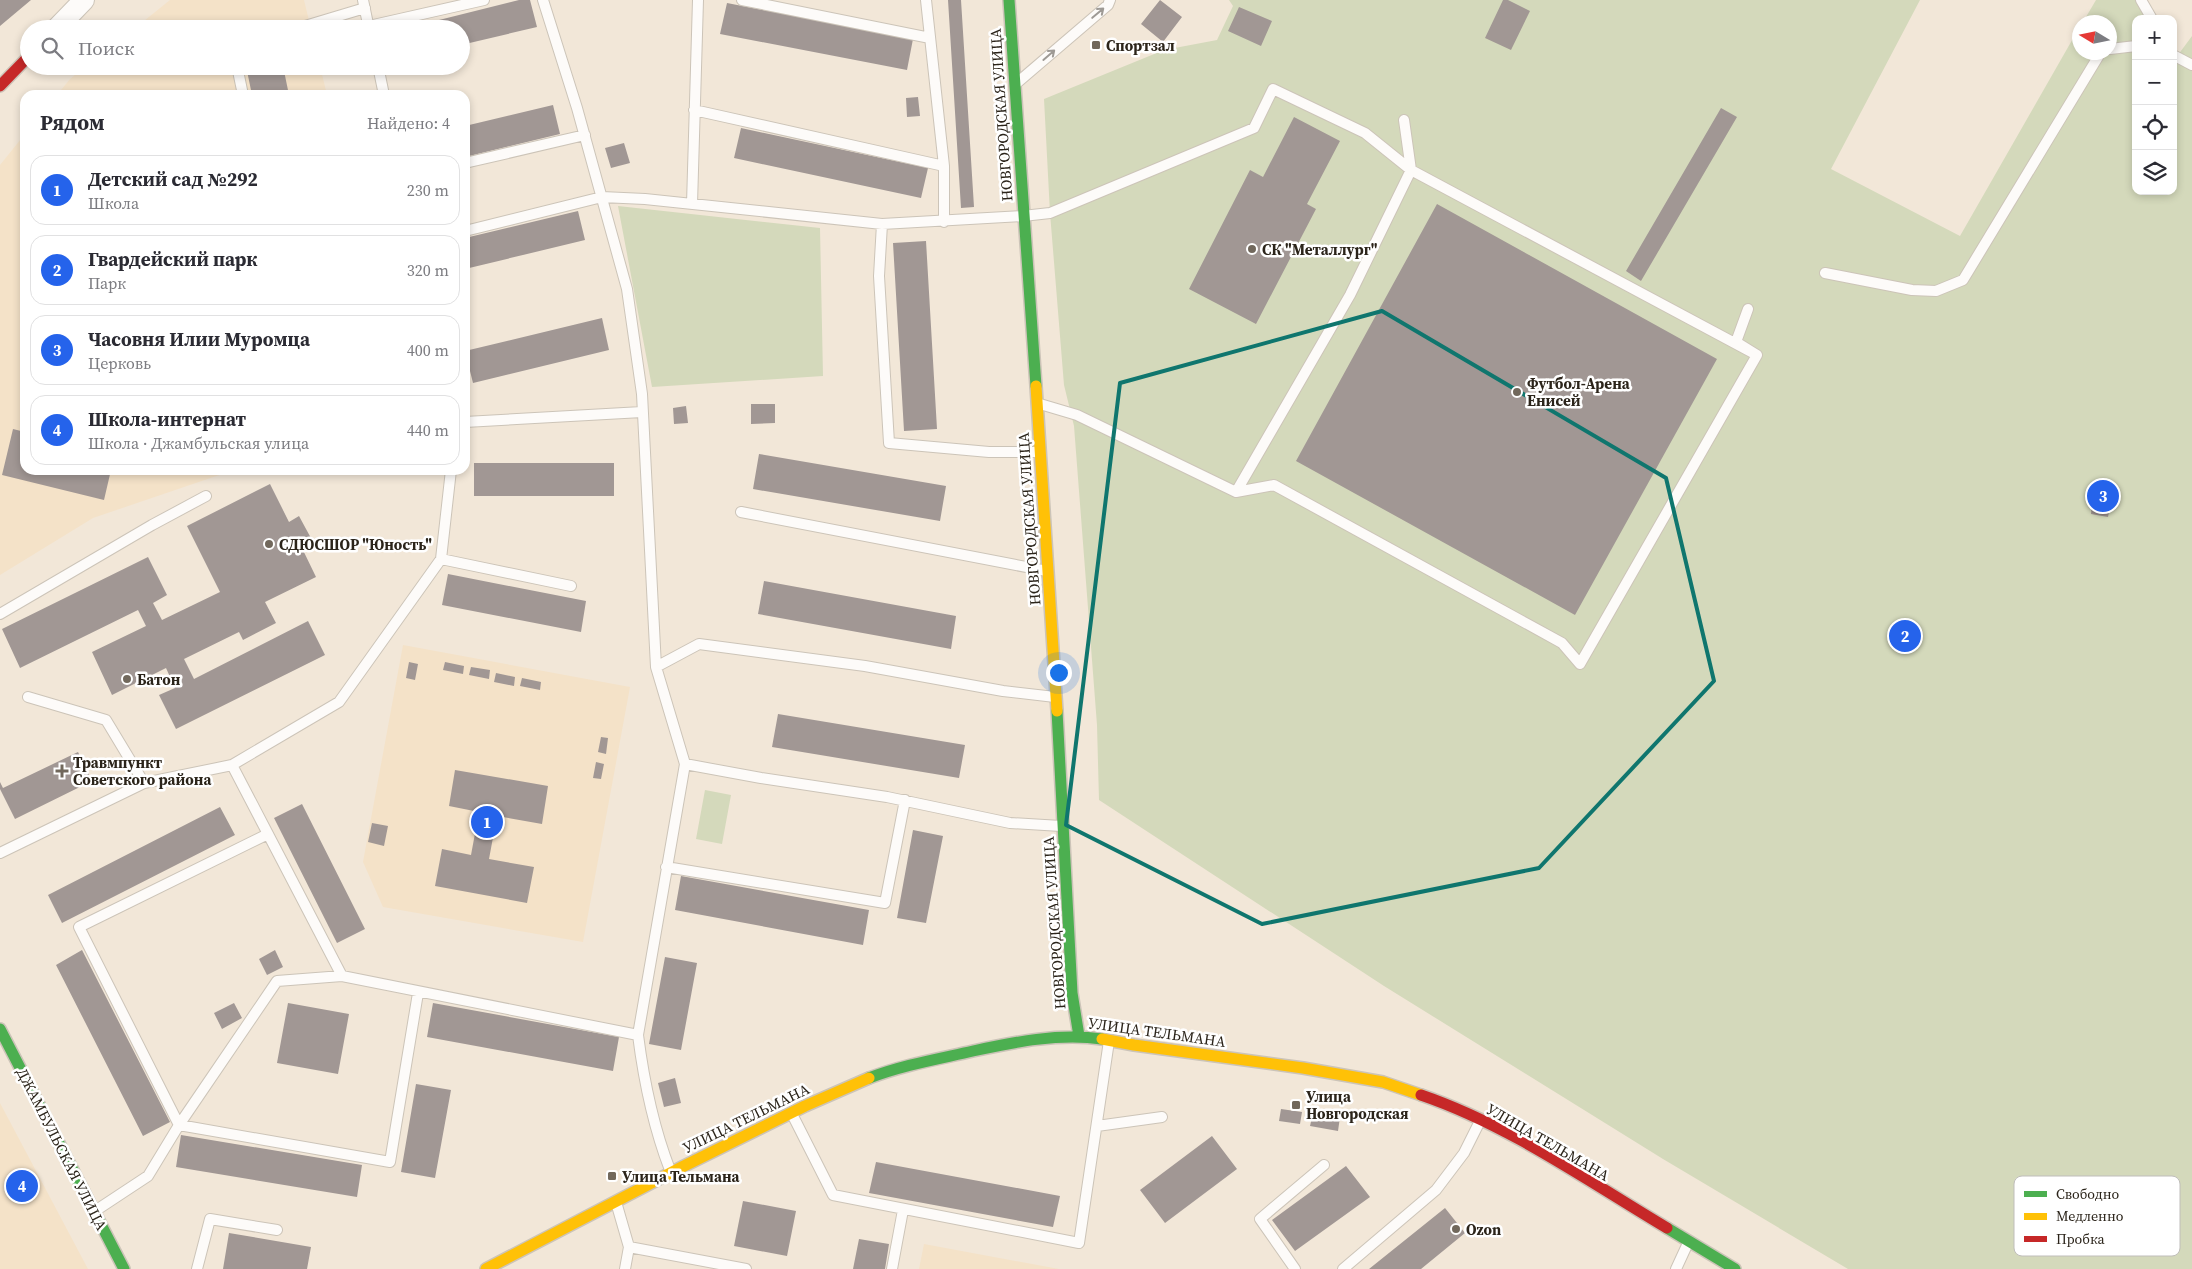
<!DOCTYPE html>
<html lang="ru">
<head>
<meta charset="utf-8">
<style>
	:root { --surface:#fff; --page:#f2f2f3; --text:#2b2b33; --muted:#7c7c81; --line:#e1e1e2; --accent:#2563eb }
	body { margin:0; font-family:"Source Serif 4",serif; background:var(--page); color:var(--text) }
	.controls { position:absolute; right:15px; top:15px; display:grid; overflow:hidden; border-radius:10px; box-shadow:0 2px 8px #0003 }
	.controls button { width:45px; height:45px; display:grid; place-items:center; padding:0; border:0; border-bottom:1px solid var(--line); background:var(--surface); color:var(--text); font:25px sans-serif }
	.compass { position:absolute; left:2072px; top:15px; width:45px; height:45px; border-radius:50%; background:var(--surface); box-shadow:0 2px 8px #0003; rotate:280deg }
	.you { position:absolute; left:1058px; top:672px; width:18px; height:18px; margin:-12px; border:4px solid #fff; border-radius:50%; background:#1a73e8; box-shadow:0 0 0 8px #1a73e833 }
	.badge { display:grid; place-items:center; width:32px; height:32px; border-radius:50%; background:var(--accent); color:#fff; font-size:16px; font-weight:700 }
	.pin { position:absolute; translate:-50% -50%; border:2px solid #fff; box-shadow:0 1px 5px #0006 }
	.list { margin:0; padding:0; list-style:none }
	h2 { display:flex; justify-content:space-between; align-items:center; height:65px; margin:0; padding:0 20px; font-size:21px }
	h2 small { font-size:16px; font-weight:400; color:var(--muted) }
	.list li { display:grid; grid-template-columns:32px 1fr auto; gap:15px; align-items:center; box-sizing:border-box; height:70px; margin:0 10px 10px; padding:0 10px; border:1px solid var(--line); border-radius:15px }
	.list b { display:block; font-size:19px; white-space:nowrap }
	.list p { margin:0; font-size:16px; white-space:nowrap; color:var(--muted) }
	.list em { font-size:16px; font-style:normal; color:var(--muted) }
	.icon { flex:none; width:28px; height:28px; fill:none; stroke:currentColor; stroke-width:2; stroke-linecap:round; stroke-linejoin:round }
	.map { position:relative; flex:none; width:2192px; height:1269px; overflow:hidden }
	.search { position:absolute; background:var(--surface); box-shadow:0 2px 8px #0003; left:20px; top:20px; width:450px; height:55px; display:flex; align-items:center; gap:12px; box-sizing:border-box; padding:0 18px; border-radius:28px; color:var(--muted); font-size:19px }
	.panel { position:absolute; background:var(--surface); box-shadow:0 2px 8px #0003; left:20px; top:90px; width:450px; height:385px; border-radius:15px }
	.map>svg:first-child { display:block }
	.built { fill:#f4e2c8 }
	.green { fill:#d4d9bb }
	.building { fill:#a19794 }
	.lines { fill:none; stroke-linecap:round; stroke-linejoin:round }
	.lane-casing { stroke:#ccc4b8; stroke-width:12 }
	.street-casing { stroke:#ccc4b8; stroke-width:22 }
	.fast-casing { stroke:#ccc4b8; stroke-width:14 }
	.slow-casing { stroke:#ccc4b8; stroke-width:14 }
	.jam-casing { stroke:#ccc4b8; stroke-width:14 }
	.lane { stroke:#fdfbf9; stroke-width:10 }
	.street { stroke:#fdfbf9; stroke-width:20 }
	.fast { stroke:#4caf50; stroke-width:11 }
	.slow { stroke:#ffc107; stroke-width:11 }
	.jam { stroke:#c62828; stroke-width:11 }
	.oneway { stroke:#9e9a95 }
	.marked { fill:none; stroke:#0f766e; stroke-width:4; stroke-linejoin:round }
	.poi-dot { fill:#71685c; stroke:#fff; stroke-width:2 }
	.labels { text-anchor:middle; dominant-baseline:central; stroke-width:5; stroke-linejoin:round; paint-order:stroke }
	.poi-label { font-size:15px; font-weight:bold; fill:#2b241a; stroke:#fff; text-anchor:start }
	.street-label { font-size:15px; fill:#2b241a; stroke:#fff }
	.key { fill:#fff; stroke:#bfbdba; stroke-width:1 }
	.key-label { font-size:14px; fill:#2b241a }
</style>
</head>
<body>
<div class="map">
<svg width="2192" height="1269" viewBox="0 0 2192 1269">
	<rect width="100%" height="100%" fill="#f2e7d8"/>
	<path class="built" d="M170,0H304L311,29H134Z
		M86,66H320L327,95H57L70,79Z
		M25,134V470H234L93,518L0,575V165Z
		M403,645L630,687L583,942L383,907L363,862Z
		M0,1103L88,1269H0Z
		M924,1244L1059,1269H919Z"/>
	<path class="green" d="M1229,0H1920L1831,169L1960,236L2079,28L2080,52H2110V22H2083L2096,0H2141L2152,19H2136V191H2173V49L2178,55L2192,36V1269H1848L1663,1159L1384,986L1099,800L1097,725L1074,426L1064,385L1050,213L1044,99L1164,50L1217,40L1233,6Z
		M618,206L820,228L823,376L652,387Z
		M705,790L731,795L722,844L696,839Z"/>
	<path class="building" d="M0,0H31L0,26Z
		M519,0H530L537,27L461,45V29H403Z
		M948,0H961L974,207L961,208Z
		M1160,0L1182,17L1163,42L1141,24Z
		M1503,0H1508L1530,11L1511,50L1485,38Z
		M727,3L913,39L907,70L720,34Z
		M1239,7L1272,21L1261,46L1228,31Z
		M246,66H283L289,95H252Z
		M918,97L920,116L907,117L906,98Z
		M553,105L560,134L465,157V126Z
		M1721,108L1737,117L1641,281L1626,271Z
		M1294,117L1340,141L1307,204L1316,209L1256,324L1189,289L1250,170L1263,177Z
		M741,128L928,168L921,198L734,158Z
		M624,143L630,163L611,168L605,148Z
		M1437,204L1717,359L1575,615L1296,461Z
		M578,211L585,240L465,269V238Z
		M926,241L937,429L904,431L893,243Z
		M602,318L609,350L473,383L465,351Z
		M751,404H775V423L751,424Z
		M686,406L688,423L674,424L673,408Z
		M13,429L25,432V470H111L104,500L2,475Z
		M759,454L946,486L940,521L753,489Z
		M474,463H614V496H474Z
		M2097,479L2114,482L2113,489L2116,493L2114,504L2110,507L2108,517L2091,514L2092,504L2089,500L2091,489L2096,486Z
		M270,484L289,522L299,516L312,540L301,546L316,577L265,602L276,623L243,640L239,632L184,659L194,679L308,621L325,655L176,729L159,695L175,688L166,668L112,695L92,652L146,626L138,610L20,668L2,629L148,557L167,595L153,603L162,620L220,592L187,526Z
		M448,574L586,601L581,632L442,605Z
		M764,581L956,616L951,649L758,614Z
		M409,662L418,664L415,680L406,678Z
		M445,662L464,666L463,674L443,670Z
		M471,667L490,670L489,679L469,675Z
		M496,673L515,677L514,686L494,682Z
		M522,678L541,682L540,690L520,686Z
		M778,714L965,745L959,778L772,747Z
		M601,737L608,738L606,754L598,752Z
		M78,752L92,781L15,819L0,789V782L3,788Z
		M596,762L604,764L601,779L593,778Z
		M455,770L548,786L542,824L497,816L489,859L534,867L527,903L435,886L442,849L471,855L479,812L449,806Z
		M302,804L365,929L337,943L274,818Z
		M220,807L235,835L62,923L48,895Z
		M372,823L388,826L384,846L368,842Z
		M913,830L943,836L926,923L897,918Z
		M681,876L869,910L863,945L675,910Z
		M82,950L170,1122L143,1136L56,965Z
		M275,950L283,967L267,975L259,959Z
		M665,957L697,963L681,1050L649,1044Z
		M234,1003L242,1018L222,1029L214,1013Z
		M288,1003L349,1014L338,1074L277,1063Z
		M433,1003L619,1037L613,1071L427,1037Z
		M675,1078L681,1103L664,1107L658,1083Z
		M416,1084L451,1090L435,1178L401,1172Z
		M1281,1109L1302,1112L1300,1124L1279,1121Z
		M1313,1113L1340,1117L1338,1131L1310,1126Z
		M181,1135L362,1165L357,1197L176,1167Z
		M1212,1136L1237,1169L1165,1223L1140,1190Z
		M876,1162L1060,1196L1053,1227L869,1193Z
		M1346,1166L1370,1197L1295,1251L1272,1220Z
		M743,1201L796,1211L787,1256L734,1246Z
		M1445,1208L1465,1233L1421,1269H1369Z
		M229,1233L311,1247L307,1269H223Z
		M859,1239L889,1244L885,1269H853Z"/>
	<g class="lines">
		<g class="lane-casing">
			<path id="lane" d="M363,0L369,29
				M543,0L577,108L627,289L642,394L656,667L685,764L638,1035C644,1082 653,1126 670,1170
				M742,0L930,38
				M926,0L944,166V222
				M2141,0L2152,19
				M369,26L484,0
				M295,29L365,8
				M2110,49L2136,46
				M2173,55L2192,65
				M237,66L243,95
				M378,66L384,95
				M1018,82L1108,5L1110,0
				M694,110L944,166
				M465,163L585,135
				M692,204L698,0
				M882,224L879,276L889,443L989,452H1039
				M465,231L602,197L645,199L882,224L1023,216L1050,213L1254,128L1273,89L1365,133L1411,170L1757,355
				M1825,273L1912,290L1936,291L1963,280L2101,52
				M1040,404L1077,415L1236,492L1274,485L1562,643L1580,664L1757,355L1736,342L1748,309
				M465,422L642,412
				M1236,492L1350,295L1411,170L1404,120
				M741,512L1047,571
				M441,559L571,586
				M0,614L152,525L206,496
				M656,667L699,644L865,666L1003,691L1055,697
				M28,697L106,720L144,783
				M685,764L761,778L887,797L1010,823L1061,826
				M232,765L268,834
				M0,853L144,783L232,765L339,702L441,559L451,470
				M666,867L885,903L905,800
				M418,993L390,1162L179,1125L277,981L342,976L638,1035
				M792,1114L833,1195L1079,1243L1109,1041
				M1097,1126L1162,1117
				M616,1202L629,1247L625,1269
				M95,1211L148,1176L179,1125L79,927L268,834L342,976
				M629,1247L746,1269
				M197,1269L210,1219L277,1230
				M892,1269L903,1210
				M1295,1269L1260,1219L1324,1165
				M1343,1269L1436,1190L1464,1153L1480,1121
				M1676,1269L1688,1243"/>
		</g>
		<g class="street-casing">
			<path id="street" d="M56,29L84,0"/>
		</g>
		<g class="fast-casing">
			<path id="fast" d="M1009,0L1036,386
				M1057,711L1072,993L1079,1036
				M0,1029L124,1269
				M869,1078C903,1065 938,1059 973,1051C1015,1042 1058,1033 1102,1039
				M1667,1228L1735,1269"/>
		</g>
		<g class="slow-casing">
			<path id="slow" d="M1036,386L1057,711
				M1102,1039L1134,1045L1303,1068L1383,1082L1421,1095
				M486,1269L682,1167L805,1106L869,1078"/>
		</g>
		<g class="jam-casing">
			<path id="jam" d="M0,86L29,56
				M1421,1095C1509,1125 1588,1181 1667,1228"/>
		</g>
		<use href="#lane" class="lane"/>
		<use href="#street" class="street"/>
		<use href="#fast" class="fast"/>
		<use href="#slow" class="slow"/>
		<use href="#jam" class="jam"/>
	</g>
	<defs><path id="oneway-shaft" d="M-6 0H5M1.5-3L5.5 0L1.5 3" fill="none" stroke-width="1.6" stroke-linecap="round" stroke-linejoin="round" transform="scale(1.25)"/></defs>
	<g class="oneway">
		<use href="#oneway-shaft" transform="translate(1098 13) rotate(-40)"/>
		<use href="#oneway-shaft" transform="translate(1049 55) rotate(-41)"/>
	</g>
	<path class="marked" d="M1382,311L1666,478L1714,681L1539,868L1262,924L1066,825L1120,383Z"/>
	<g class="poi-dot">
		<rect x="1091" y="40" width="10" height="10" rx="2.5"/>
		<circle cx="1252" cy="249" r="5"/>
		<circle cx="1517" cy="392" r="5"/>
		<circle cx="269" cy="544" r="5"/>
		<circle cx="127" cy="679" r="5"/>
		<path d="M59.5 763.5h5v5h5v5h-5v5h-5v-5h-5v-5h5z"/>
		<rect x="1291" y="1100" width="10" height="10" rx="2.5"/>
		<rect x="607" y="1171" width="10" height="10" rx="2.5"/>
		<circle cx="1456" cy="1229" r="5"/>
	</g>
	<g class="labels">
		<g class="poi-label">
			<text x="1106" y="45">Спортзал</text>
			<text x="1262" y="249">СК "Металлург"</text>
			<text x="1527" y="383">Футбол-Арена<tspan x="1527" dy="17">Енисей</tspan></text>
			<text x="279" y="544">СДЮСШОР "Юность"</text>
			<text x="137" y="679">Батон</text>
			<text x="73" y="762">Травмпункт<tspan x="73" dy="17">Советского района</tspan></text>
			<text x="1306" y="1096">Улица<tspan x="1306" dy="17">Новгородская</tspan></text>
			<text x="622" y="1176">Улица Тельмана</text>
			<text x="1466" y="1229">Ozon</text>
		</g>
		<g class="street-label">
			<text transform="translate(1001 115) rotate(-94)">НОВГОРОДСКАЯ УЛИЦА</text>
			<text transform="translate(1029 519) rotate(-94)">НОВГОРОДСКАЯ УЛИЦА</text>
			<text transform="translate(1054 923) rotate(-94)">НОВГОРОДСКАЯ УЛИЦА</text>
			<text transform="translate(1157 1032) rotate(8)">УЛИЦА ТЕЛЬМАНА</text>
			<text transform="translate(746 1118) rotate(-26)">УЛИЦА ТЕЛЬМАНА</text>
			<text transform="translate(1548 1142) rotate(30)">УЛИЦА ТЕЛЬМАНА</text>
			<text transform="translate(62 1149) rotate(63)">ДЖАМБУЛЬСКАЯ УЛИЦА</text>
		</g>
	</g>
	<rect x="2014" y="1176" width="166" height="80" rx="8" class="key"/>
	<rect x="2024" y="1191" width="23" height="6" fill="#4caf50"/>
	<rect x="2024" y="1213" width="23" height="7" fill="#ffc107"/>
	<rect x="2024" y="1236" width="23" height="6" fill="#c62828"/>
	<g class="key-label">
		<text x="2056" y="1199">Свободно</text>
		<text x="2056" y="1221">Медленно</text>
		<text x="2056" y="1244">Пробка</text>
	</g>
</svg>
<div class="controls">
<button>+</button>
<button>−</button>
<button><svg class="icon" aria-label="locate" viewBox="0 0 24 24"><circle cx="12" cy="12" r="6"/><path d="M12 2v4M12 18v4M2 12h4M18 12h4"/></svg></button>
<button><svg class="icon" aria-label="layers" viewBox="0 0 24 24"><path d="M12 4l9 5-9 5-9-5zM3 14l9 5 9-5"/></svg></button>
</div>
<svg class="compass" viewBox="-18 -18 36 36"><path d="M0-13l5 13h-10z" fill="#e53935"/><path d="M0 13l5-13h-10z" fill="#7c7c81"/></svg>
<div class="you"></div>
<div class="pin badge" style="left:487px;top:822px">1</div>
<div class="pin badge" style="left:1905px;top:636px">2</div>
<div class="pin badge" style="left:2103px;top:496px">3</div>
<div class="pin badge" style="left:22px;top:1186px">4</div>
<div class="search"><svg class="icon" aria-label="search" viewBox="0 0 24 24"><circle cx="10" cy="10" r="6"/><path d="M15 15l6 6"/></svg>Поиск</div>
<section class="panel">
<h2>Рядом<small>Найдено: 4</small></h2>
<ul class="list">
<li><span class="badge">1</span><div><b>Детский сад №292</b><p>Школа</p></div><em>230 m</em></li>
<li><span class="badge">2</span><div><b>Гвардейский парк</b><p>Парк</p></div><em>320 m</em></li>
<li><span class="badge">3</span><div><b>Часовня Илии Муромца</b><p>Церковь</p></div><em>400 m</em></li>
<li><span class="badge">4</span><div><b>Школа-интернат</b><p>Школа · Джамбульская улица</p></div><em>440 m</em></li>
</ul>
</section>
</div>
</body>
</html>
